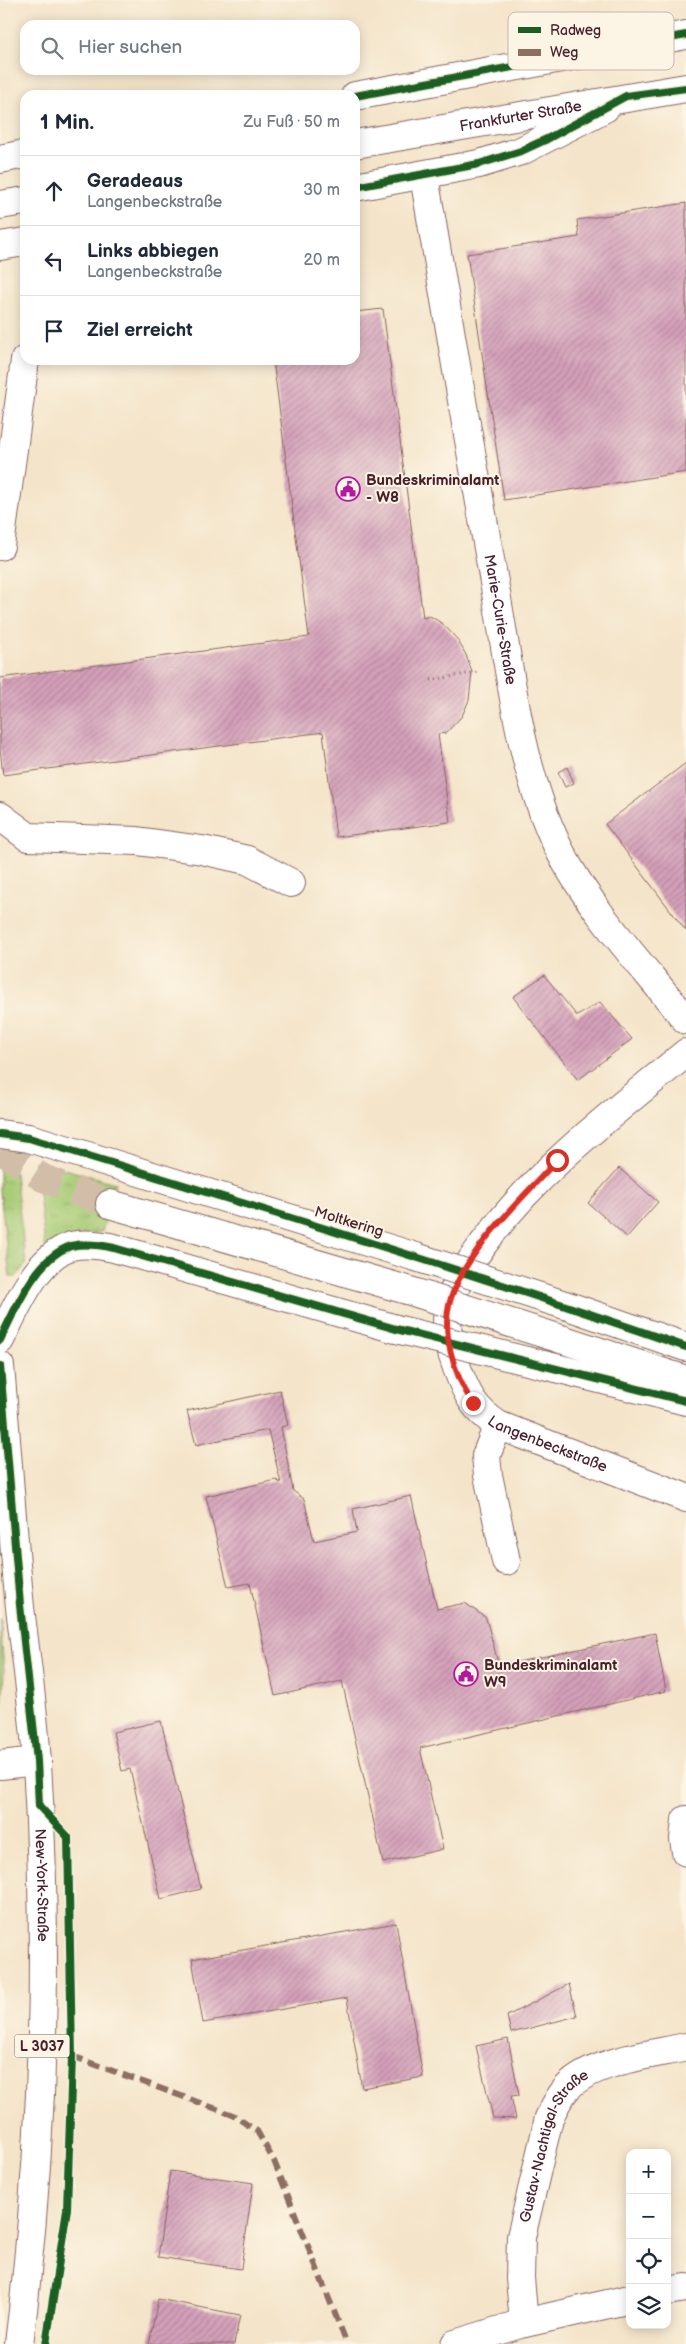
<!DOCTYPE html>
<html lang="de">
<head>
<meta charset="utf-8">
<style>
	:root { --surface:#fff; --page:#f6f6f7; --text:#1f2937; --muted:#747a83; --line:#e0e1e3 }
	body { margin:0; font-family:"Balsamiq Sans",sans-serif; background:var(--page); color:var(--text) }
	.controls { position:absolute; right:15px; bottom:15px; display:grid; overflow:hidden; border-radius:10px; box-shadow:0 2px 12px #0003 }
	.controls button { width:45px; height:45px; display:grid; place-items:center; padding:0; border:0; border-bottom:1px solid var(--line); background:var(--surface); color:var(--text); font:25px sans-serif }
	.stop { position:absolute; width:15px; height:15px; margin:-11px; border:4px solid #d93025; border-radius:50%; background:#fff }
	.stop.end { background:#d93025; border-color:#fff; box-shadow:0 1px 5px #0008 }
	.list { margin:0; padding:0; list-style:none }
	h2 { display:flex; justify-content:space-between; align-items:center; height:65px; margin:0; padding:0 20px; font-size:21px }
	h2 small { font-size:16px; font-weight:400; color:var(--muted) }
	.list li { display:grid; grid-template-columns:32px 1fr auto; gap:15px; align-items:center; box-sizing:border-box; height:70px; padding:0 20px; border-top:1px solid var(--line) }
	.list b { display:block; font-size:19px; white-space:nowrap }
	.list p { margin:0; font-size:16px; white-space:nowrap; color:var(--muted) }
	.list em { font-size:16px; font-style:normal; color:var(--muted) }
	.icon { flex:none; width:28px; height:28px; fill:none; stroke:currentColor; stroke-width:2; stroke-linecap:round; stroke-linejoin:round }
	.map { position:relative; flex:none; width:686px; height:2344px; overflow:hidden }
	.search { position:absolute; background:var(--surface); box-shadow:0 2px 12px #0003; left:20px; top:20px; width:340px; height:55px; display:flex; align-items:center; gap:12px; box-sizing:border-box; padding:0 18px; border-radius:15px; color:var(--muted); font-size:19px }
	.panel { position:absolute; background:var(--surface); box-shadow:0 2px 12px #0003; left:20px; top:90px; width:340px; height:275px; border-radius:15px }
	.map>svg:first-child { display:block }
	.grass { fill:url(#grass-tufts); stroke:#797650 }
	.building { fill:url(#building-hatch) }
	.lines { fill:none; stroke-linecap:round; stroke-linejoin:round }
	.minor-tunnel { stroke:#d2bda9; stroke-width:28; stroke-dasharray:28 14; stroke-linecap:butt }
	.minor-casing { stroke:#866462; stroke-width:30 }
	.major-casing { stroke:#866462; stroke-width:30 }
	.path { stroke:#866462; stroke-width:3; stroke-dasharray:1 4; stroke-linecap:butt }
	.minor { stroke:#fff; stroke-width:28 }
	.major { stroke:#fff; stroke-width:28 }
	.minor-bridge-casing { stroke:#866462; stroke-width:30; stroke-linecap:butt }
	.minor-bridge { stroke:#fff; stroke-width:28 }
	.quiet { stroke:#8d6e63; stroke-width:6; stroke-dasharray:12 6; stroke-linecap:butt }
	.cycleway-casing { stroke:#fcf5e5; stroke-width:11 }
	.cycleway { stroke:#1b5e20; stroke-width:8 }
	.route { stroke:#d93025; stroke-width:6 }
	.labels { text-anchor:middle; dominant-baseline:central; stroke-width:4; stroke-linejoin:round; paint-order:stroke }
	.shield { fill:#fcf5e5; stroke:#7f5f63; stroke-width:1 }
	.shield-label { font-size:14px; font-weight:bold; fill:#4a1f2b }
	.street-label { font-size:15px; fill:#4a1f2b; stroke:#fcf5e5 }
	.poi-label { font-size:15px; font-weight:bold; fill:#4a1f2b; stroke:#fcf5e5; text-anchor:start }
	.key { fill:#fcf5e5; stroke:#c7b5ad; stroke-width:1 }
	.key-label { font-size:14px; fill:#4a1f2b }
</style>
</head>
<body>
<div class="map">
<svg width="686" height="2344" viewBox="0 0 686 2344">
	<defs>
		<pattern id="grass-tufts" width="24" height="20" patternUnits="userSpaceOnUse" patternTransform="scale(1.25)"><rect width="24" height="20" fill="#a8cc76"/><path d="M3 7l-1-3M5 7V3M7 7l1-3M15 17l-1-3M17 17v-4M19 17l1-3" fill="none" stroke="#92af66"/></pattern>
		<pattern id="building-hatch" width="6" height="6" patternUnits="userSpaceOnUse" patternTransform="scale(1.25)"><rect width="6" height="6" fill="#d4a0ba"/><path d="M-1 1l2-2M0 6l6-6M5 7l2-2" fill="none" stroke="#ae8297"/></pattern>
	</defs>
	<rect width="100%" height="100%" fill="#fcf5e5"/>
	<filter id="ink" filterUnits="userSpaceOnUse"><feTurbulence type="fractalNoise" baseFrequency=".02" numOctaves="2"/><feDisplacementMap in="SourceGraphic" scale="10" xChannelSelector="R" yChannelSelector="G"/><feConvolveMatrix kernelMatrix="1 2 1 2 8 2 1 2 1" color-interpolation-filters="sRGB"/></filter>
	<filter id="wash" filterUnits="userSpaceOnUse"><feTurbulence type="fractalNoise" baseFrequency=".0096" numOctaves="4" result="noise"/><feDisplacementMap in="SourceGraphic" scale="20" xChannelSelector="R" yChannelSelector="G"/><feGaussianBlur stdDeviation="1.12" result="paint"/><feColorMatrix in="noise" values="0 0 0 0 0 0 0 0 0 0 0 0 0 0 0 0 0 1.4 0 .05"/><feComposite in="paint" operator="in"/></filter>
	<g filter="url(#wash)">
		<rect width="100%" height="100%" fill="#f4e4c9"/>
		<path class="grass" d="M13,1158L26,1264L16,1277H10L0,1191V1160Z
			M35,1161L115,1183L102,1232L78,1235L45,1246Z
			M0,1618L4,1669L2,1718L0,1724Z"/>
		<g id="blocks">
			<path class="building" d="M686,203V472L504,500L467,254L579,237L577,220Z
				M383,309L423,618L430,616L443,624L457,639L466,655L472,672L469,700L462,716L446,733L438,734L450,822L336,837L323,732L3,775L0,749V678L309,637L273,360H355V312Z
				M686,763V931L605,824Z
				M567,767L574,783L565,787L558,772Z
				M544,975L577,1016L600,1002L632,1039L578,1080L513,997Z
				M619,1168L658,1202L627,1237L588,1203Z
				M280,1390L288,1425L281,1427L293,1491L304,1499L314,1541L357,1532L353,1509L411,1496L437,1609L465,1603L486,1618L499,1666L655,1633L666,1691L420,1748L443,1849L383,1863L342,1681L275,1696L250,1583L228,1587L206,1496L276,1480L281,1483L268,1430L196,1445L187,1411Z
				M161,1721L201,1889L161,1899L130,1769L122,1771L113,1732Z
				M396,1923L423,2077L362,2088L347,1998L203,2023L192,1959Z
				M569,1984L577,2016L511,2033L507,2016Z
				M508,2039L519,2095L511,2096L516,2119L493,2118L476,2046Z
				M170,2171L253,2183L241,2269L158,2257Z
				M158,2299L240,2315L234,2344H149Z"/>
		</g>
	</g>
	<g filter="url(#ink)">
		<use href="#blocks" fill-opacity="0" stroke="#866462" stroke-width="1"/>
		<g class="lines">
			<path class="minor-tunnel" d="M0,1150L43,1178L110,1204"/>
			<g class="minor-casing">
				<g id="minor">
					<path id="s1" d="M424,176C446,311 470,447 494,582C510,668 519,766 557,845C587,907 643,966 686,1020"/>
					<path d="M0,546L25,360"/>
					<path d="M0,816L28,837L137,841L202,850L247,860L291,883"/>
					<path id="s2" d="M686,1053C615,1112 540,1167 484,1243C472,1260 458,1277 451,1298C443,1320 449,1347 457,1368C467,1395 474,1409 498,1425L686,1498"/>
					<path d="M0,1134L29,1138L416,1257"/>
					<path d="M110,1204L407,1290"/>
					<path d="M571,1307L686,1347"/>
					<path d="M561,1339L686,1380"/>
					<path d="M0,1340C15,1310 36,1257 71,1246C85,1243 100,1245 114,1248L396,1329"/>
					<path d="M552,1367L686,1401"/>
					<path d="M498,1425L486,1456L488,1475L506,1561"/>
					<path d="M0,1765L37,1761"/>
					<path d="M686,1820L684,1839L686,1852"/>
					<path d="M667,2291L686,2288"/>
					<path id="s3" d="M524,2323L520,2278L521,2237L549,2118C554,2107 559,2097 567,2088C592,2061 651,2055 686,2047"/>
					<path d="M455,2344L520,2324L630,2299"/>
				</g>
			</g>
			<g class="major-casing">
				<g id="major">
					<path d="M355,96L686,35"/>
					<path id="s4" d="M355,144L686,88"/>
					<path d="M0,159L25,154"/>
					<path d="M355,187L479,164L521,151L605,108"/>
					<path d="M0,205L25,201"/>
					<path d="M0,246L25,242"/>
					<path id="s5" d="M0,1366C7,1447 12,1527 20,1607C26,1659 34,1711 37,1764C49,1958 43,2151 19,2344"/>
				</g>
			</g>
			<path class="path" d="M431,680L478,672"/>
			<use href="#minor" class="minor"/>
			<use href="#major" class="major"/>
			<g class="minor-bridge-casing">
				<path id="minor-bridge" d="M416,1257L571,1307
					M407,1290L561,1339
					M396,1329L552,1367"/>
			</g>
			<use href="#minor-bridge" class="minor-bridge"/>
			<path class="quiet" d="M72,2056L233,2115L257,2131L274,2161L347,2344"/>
			<g class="cycleway-casing">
				<path id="cycleway" d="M355,96L686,35
					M355,187L479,164L521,151L547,139L626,96L686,88
					M0,1134L29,1138C249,1205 469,1271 686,1347
					M0,1340C15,1310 36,1257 71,1246C85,1243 100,1245 114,1248L396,1329L686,1401
					M0,1366L20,1605L37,1761L39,1806L68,1837L72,2056L67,2209L46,2344"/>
			</g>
			<use href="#cycleway" class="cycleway"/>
		</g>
	</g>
	<g class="lines" filter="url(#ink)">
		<path class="route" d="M473,1403C454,1376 440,1330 451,1298C467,1249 523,1198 557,1160"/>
	</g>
	<defs>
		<g id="civic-ring" transform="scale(1.25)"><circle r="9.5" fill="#fcf5e5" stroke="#b5179e" stroke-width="1.5"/><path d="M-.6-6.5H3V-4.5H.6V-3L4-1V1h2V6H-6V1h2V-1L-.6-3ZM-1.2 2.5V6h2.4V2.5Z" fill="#b5179e"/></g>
	</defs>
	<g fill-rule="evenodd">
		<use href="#civic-ring" x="348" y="489"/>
		<use href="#civic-ring" x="466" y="1674"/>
	</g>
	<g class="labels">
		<rect class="shield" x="14.5" y="2034.5" width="55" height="23" rx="4"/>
		<g class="shield-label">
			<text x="42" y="2046">L 3037</text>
		</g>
		<g class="street-label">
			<text stroke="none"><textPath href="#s4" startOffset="168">Frankfurter Straße</textPath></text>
			<text stroke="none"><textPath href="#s1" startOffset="450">Marie-Curie-Straße</textPath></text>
			<text transform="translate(349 1222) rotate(17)">Moltkering</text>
			<text stroke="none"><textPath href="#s2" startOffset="539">Langenbeckstraße</textPath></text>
			<text stroke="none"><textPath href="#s5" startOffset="521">New-York-Straße</textPath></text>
			<text stroke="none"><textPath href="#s3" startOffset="185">Gustav-Nachtigal-Straße</textPath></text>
		</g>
		<g class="poi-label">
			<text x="366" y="480">Bundeskriminalamt<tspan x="366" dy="17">- W8</tspan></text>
			<text x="484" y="1665">Bundeskriminalamt<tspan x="484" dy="17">W9</tspan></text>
		</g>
	</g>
	<rect x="508" y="12" width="166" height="58" rx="8" class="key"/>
	<rect x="518" y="27" width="23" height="6" fill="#1b5e20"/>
	<rect x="518" y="49" width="23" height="7" fill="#8d6e63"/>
	<g class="key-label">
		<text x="550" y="35">Radweg</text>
		<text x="550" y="57">Weg</text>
	</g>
</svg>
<div class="controls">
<button>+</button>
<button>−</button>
<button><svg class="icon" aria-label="locate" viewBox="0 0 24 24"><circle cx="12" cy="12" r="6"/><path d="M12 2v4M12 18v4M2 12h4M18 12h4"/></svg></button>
<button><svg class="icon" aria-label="layers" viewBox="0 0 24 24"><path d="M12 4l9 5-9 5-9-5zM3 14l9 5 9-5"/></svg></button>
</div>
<div class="stop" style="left:557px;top:1160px"></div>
<div class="stop end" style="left:473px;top:1403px"></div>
<div class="search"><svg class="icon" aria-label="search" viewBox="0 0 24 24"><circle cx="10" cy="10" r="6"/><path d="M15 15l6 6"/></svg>Hier suchen</div>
<section class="panel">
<h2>1 Min.<small>Zu Fuß · 50 m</small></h2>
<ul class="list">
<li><svg class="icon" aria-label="ahead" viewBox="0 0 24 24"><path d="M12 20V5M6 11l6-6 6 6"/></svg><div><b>Geradeaus</b><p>Langenbeckstraße</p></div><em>30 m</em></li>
<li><svg class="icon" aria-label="left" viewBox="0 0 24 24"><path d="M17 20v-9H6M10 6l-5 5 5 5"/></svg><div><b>Links abbiegen</b><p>Langenbeckstraße</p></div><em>20 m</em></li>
<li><svg class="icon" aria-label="arrive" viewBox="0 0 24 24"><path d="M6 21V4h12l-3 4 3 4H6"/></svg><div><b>Ziel erreicht</b></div></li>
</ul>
</section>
</div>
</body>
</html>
